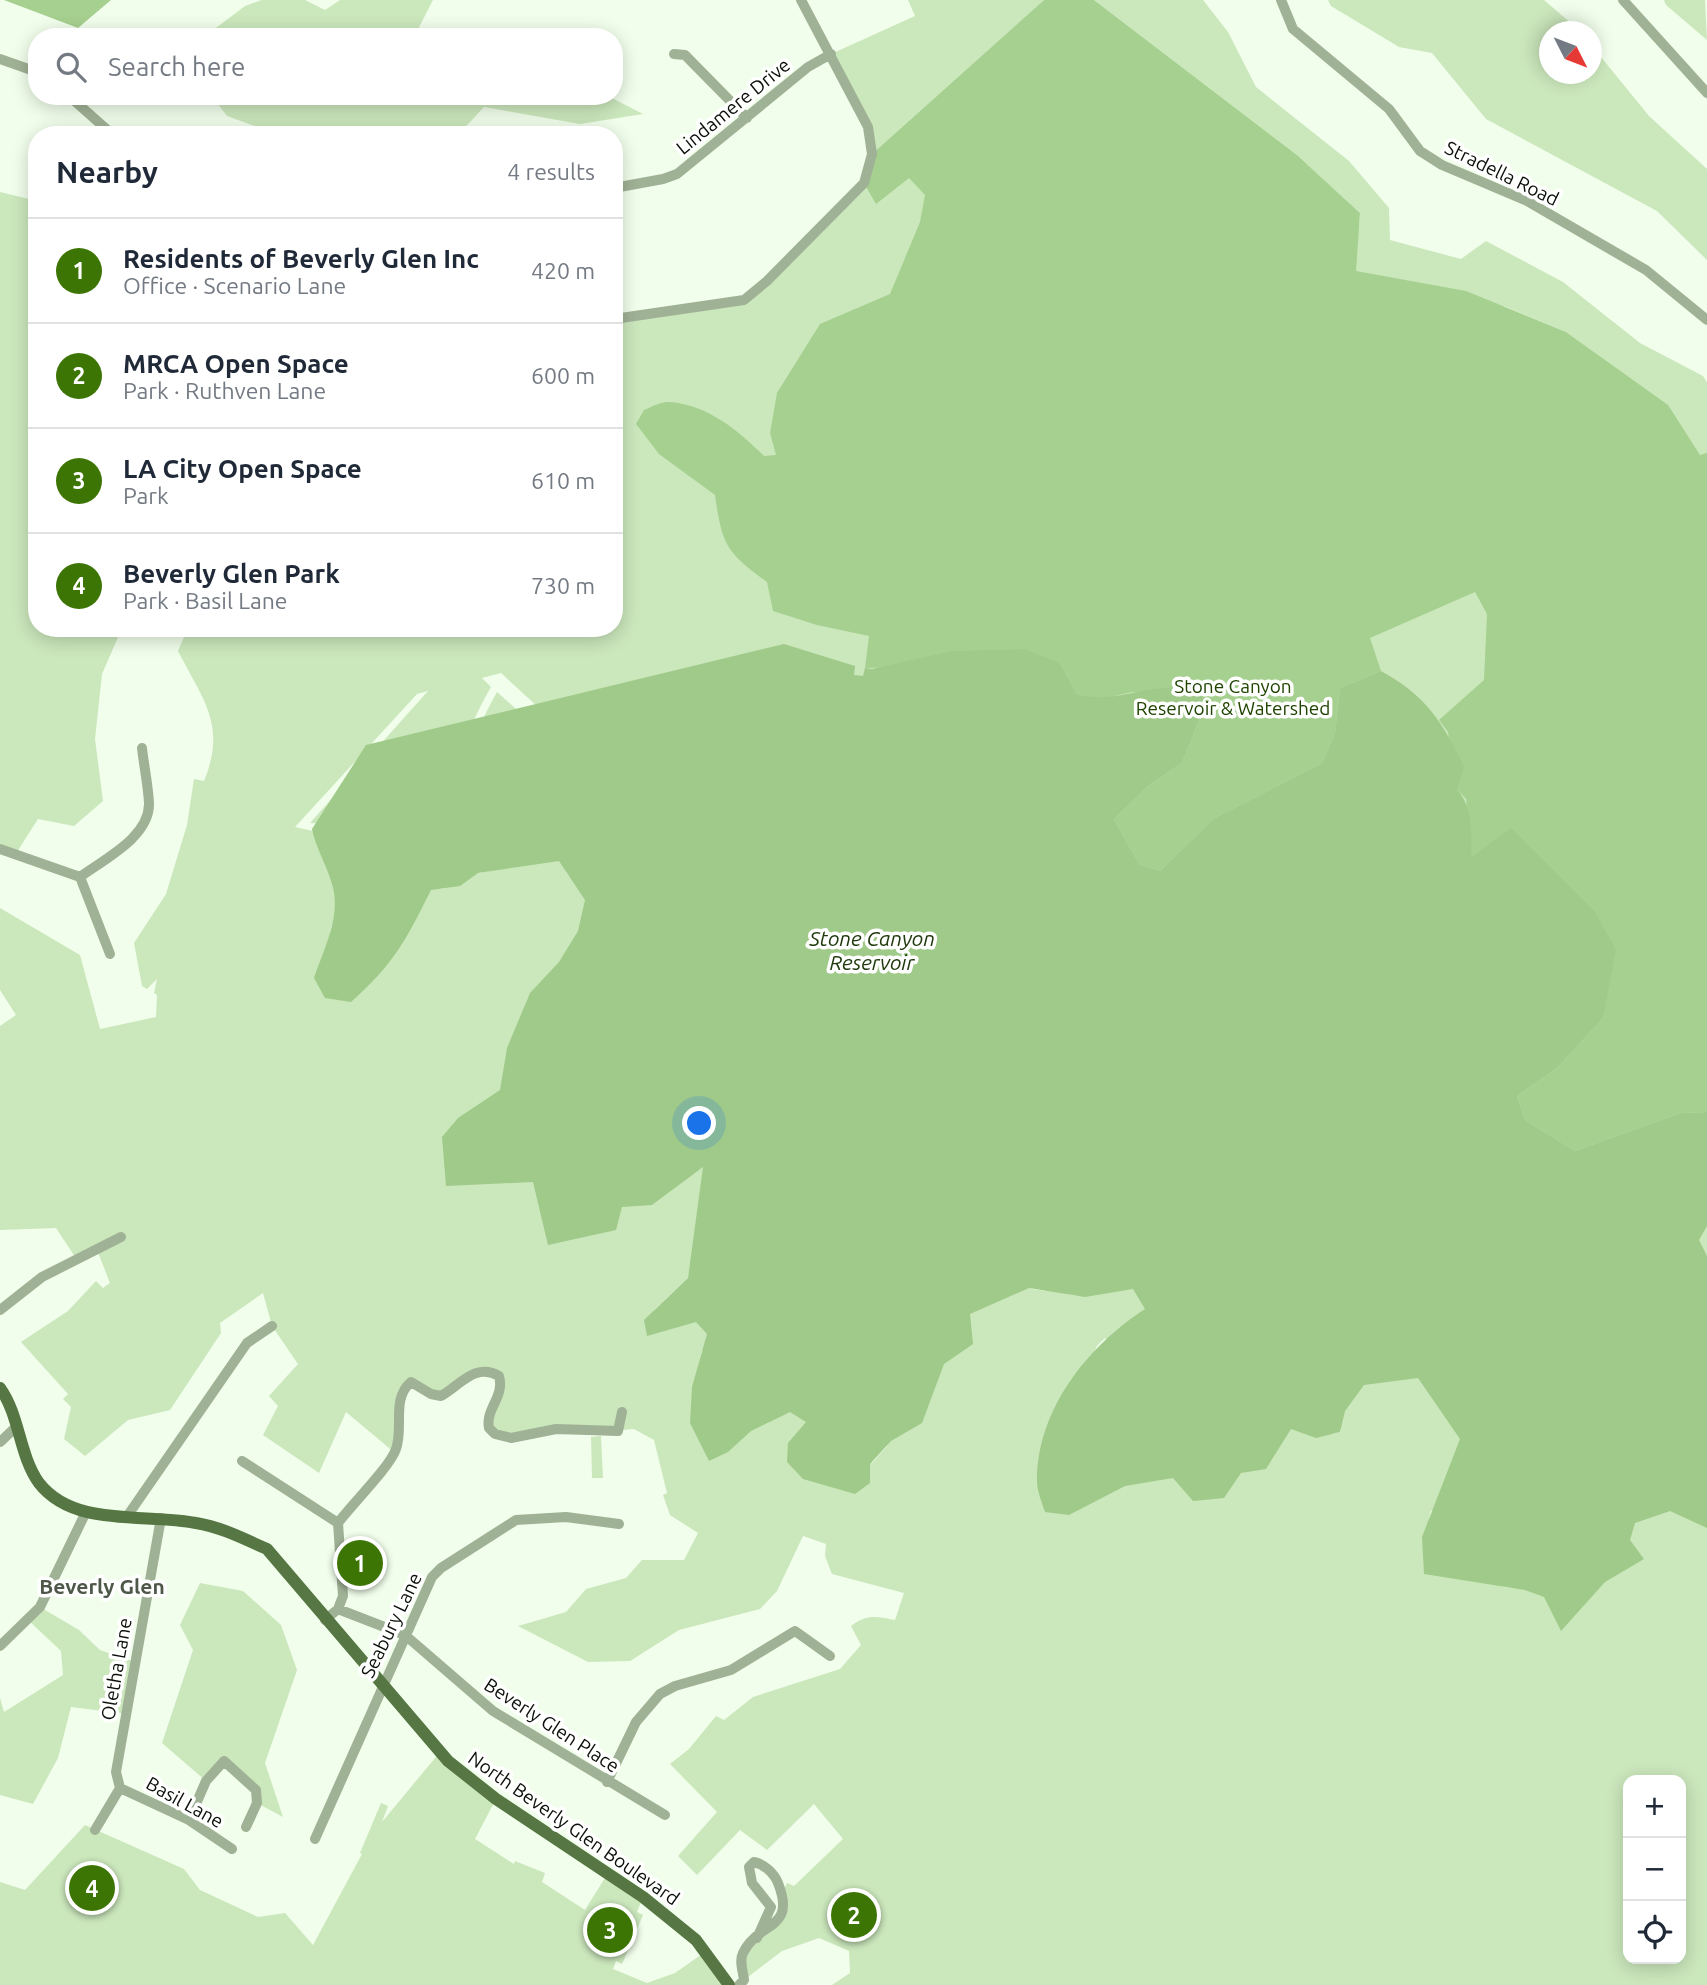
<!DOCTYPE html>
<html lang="en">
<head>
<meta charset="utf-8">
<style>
	:root { --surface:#fff; --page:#f2f2f3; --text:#1f2937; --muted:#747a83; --line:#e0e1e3; --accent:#3c7504 }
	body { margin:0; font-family:Ubuntu,sans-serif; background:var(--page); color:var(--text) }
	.controls { position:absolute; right:21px; bottom:21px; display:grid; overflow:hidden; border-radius:14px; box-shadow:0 4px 18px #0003 }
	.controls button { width:63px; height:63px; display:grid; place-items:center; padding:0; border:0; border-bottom:2px solid var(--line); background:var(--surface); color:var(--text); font:35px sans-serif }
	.compass { position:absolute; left:1539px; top:21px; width:63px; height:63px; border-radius:50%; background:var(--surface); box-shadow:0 4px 18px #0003; rotate:132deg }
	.you { position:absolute; left:700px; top:1124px; width:24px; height:24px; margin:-18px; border:5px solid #fff; border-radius:50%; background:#1a73e8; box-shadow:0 0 0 10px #1a73e833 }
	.badge { display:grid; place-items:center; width:46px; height:46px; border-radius:50%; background:var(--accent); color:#fff; font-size:23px; font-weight:700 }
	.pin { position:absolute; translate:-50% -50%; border:4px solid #fff; box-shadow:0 2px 7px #0006 }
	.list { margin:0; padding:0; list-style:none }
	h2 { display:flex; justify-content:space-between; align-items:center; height:91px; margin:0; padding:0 28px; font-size:30px }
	h2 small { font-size:23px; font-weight:400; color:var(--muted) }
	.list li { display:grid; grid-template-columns:46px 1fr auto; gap:21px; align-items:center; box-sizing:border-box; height:105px; padding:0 28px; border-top:2px solid var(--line) }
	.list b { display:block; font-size:26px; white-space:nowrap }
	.list p { margin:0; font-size:23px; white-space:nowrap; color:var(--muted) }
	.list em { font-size:23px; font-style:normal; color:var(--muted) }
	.icon { flex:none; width:38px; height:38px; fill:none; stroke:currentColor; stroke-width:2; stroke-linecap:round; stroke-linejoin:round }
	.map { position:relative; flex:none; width:1707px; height:1985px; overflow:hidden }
	.search { position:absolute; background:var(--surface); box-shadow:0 4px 18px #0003; left:28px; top:28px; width:595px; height:77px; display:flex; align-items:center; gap:18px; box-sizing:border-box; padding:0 24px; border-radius:28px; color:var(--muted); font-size:26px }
	.panel { position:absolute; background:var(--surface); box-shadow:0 4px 18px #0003; left:28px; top:126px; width:595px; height:511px; border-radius:28px }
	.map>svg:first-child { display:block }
	.green { fill:#cbe7bc; fill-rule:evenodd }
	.forest { fill:#a6d08f }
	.water { fill:#a0ca89 }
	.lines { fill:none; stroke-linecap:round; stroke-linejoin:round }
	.stream { stroke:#a0ca89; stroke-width:2.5 }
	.minor { stroke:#a0b296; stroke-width:10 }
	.major { stroke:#567643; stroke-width:12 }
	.labels { text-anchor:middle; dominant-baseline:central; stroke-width:7; stroke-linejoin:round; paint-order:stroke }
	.street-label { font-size:19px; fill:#0b0f09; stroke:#fff }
	.park-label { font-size:19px; fill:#1f4400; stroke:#fff }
	.water-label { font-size:21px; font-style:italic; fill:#203a0d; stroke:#fff }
	.neighbourhood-label { font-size:21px; font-weight:bold; fill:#4e5849; stroke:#fff }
</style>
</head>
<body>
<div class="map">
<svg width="1707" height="1985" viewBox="0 0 1707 1985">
	<rect width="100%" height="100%" fill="#f1feeb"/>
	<path class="green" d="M262,0H305L325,10L340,0H433L414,37H204L245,6Z
		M908,0H1044L872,154V140L831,54L915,16Z
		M1094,0H1203L1228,32L1256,87L1349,161L1389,208L1390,240L1461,259L1486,241L1563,282L1640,343L1703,376L1707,382V1985H832L850,1973L849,1951L819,1938L782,1951L744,1980C736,1934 762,1947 780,1919C785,1910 781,1901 786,1893L783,1891L787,1883L794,1886L843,1839L814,1804L767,1850L740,1830L697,1875L678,1856L717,1812L670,1764L689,1749L716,1716L724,1720L753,1697L840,1669L861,1645L851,1626C866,1614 877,1616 895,1620L904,1593L832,1574L825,1556L826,1544L803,1536L777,1591L760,1609L679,1630L630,1661L588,1662L518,1626L566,1612L586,1589L626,1578L642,1560H684L698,1533L670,1515L663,1495L667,1493L654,1440L634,1429L602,1432L556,1429L511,1438L495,1434L487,1422L499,1397L501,1385L499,1376C477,1362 460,1385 441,1396L431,1394L411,1382C392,1398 401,1430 395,1453L346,1412L319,1473L263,1435L278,1406L269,1396L298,1364L272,1326L263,1293L220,1323L221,1333L170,1410L128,1420L85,1456L64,1439L71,1407L63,1399L68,1394L21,1342L68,1311L96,1281L103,1288L110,1283L97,1250L77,1260L56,1228L0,1230V1026L16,1015L0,990V908L80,955L100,1029L156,1017L157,995L154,993L157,979L147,989L142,986L134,943L166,894L187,825L194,779L204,781C227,725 203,700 178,651L188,628H614V319L744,300L767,281L864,183L868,189L878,168L880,151L901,168L1018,40L1359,227L1360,213L1297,155ZM1504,306L1566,332L1620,371L1503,307ZM501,673L627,789L630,796L633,839H669L708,862L723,878L745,922L781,956L796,939L1341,1429L1340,1432L1333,1434L1260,1368L1216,1416L1280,1444L1276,1452L1210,1423L1159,1480L1147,1482L1202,1420L1181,1410L1105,1349L1038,1487L1039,1468L1097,1346L1105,1338L1185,1403L1208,1413L1254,1363L1143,1262L1079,1296L1066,1294L1137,1257L1040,1170L1005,1256L1047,1291L1032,1289L999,1262L960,1279L910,1393L928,1402L926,1409L906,1401L887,1446L871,1464L899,1398L833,1369L787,1403L768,1423L750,1431L782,1397L827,1364L781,1303L725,1353L704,1357L698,1391L733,1447L727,1452L692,1395L702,1350L721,1345L777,1295L761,1274L709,1241C699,1267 689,1308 654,1310L688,1278L702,1197L716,1172L703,1170L704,1166L700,1169L627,1153L538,1139L526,1178L518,1176L530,1137L453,1124L460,1117L532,1129L564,1015L525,1005L528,998L568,1009L675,860C642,836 618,886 615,813L569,876L565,869L614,800L560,748L489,871L479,873L553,742L497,692C471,738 456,791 422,831L446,888L437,889L415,838L330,932L334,917L408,834L313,831L295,827L417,694L428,691L310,823L415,827C450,787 464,733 491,687L482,678ZM1431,1511H1432L1518,1588L1504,1587L1429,1519ZM1628,1780H1681V1959H1628Z
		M1328,0H1544L1580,31L1550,32V74H1592V46L1649,116L1707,169V260L1657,211L1486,119L1432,53L1399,47L1331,6Z
		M1664,0H1705L1707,40L1666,5Z
		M212,96H608L643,114L580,124L484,107L458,135H279L227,116Z
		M0,192L37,201V628H122L102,674L95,739L103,801L74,826L38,819L15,855L0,849Z
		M601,1436L603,1478H592L591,1437Z
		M200,1583L243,1591L281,1625L297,1670L265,1763L283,1817L257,1803L256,1790L224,1761L206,1781L162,1743L193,1650L180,1625Z
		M40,1607L79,1630L100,1650L135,1662L126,1714L71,1707L58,1758L33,1804L0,1795V1698L4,1712L63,1675L61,1651L27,1619Z
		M440,1752L496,1799L475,1839L514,1864L515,1861L545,1873L542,1882L585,1910L608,1873L643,1897L637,1912L643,1915L622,1964L616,1961L613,1969L647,1983L675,1973L705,1952L729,1985H0V1882L25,1890L85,1825L184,1869L200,1890L258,1917L285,1913L313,1945L362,1854L360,1853L381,1803L388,1806L382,1822Z"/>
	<path class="forest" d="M4,0H111L78,28Z
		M1044,0H1094L1297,155L1360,213L1356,271L1466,291L1566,332L1668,405L1700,455L1707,453V1112L1681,1113L1575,1151L1525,1120L1517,1096L1557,1068L1603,1018L1607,986L1594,910L1511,829L1471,857L1466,799L1457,789L1448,732L1439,720L1484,680L1487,614L1475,592L1370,638L1381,671L1340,688L1335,733L1322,763L1213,819L1160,871L1139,864L1114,819L1149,785L1182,763L1207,700L1133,692L1096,700L1077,694L1060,663L865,668L869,636L817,625L773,611L767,582C726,552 722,545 715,495L659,454L636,424L644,410C651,407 662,401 670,402C708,405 739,431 764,456L776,455L770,433L777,393L820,324L890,294L920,222L925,195L909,178L876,204L864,183L872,154Z"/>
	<path class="water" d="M784,644L855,666L854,675L863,676L865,668L872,669L952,651L1024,649L1060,663L1077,694C1112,705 1146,684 1182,688C1190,689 1200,696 1207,700L1182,763L1149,785L1114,819L1139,864L1160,871L1213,819L1322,763L1335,733L1340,688L1381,671C1425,695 1443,722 1464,767L1457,789C1473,808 1472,832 1471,857L1511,828L1594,910L1616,950L1603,1018L1557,1068L1517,1096L1525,1120L1575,1151L1681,1113L1707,1112V1226L1699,1240L1707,1256V1528L1670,1511L1635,1523L1630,1540L1644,1559L1605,1582L1561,1631L1544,1597L1525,1590L1424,1574L1422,1537L1460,1439L1418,1378L1364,1385L1345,1411L1340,1432L1316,1438L1291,1429L1266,1469L1241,1473L1224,1498L1193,1501L1173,1478L1125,1486L1069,1515L1045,1512C1042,1503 1037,1491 1037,1481C1037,1409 1088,1346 1145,1309L1133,1289L1085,1297L1029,1288L970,1314L973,1344L944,1364L922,1423L891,1441L870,1464V1483L855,1494L803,1479L787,1462L788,1443L806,1422L790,1412L751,1431L728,1452L709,1461L690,1423L692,1387L707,1334L696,1322L647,1336L644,1320L688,1278L703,1167L652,1205L622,1207L616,1230L548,1245L533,1182L446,1186L442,1137L458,1118L500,1090L507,1048L530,993L559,962L578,931L585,900L559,861L478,873L460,886L431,890C406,940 394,964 351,1002L325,998L314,978C324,948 343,913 331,881C325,862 316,848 312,829L366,745Z"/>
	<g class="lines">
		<path class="stream" d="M614,611L616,612"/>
		<path class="minor" d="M1281,0L1293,29L1389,109L1420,151L1442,165L1527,201L1646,270L1707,320
			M1623,0L1707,93
			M674,54L685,55L747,118
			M0,59L37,72
			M69,96L113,135
			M614,188L663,179L677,174L808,67L831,54
			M614,319L744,300L767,281L864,183L872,154L868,127L801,0
			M0,849L80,877C104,859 150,837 149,803C148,785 144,766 142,748
			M80,877L110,954
			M0,1310L42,1277L121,1237
			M0,1442L17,1426
			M242,1461L338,1523
			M128,1515L247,1343L272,1326
			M338,1609L405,1635L493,1711L665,1815
			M325,1620L338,1609L343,1596L338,1523C351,1505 390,1467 396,1449C404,1427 391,1399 411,1382L431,1394L441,1396C460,1385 476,1362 499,1376C505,1397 485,1409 489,1428L495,1434L511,1438L556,1429L618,1431L622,1412
			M0,1646L40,1607L85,1514
			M607,1782L636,1722L660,1694L675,1686L731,1670L795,1631L830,1656
			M120,1788L189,1820L232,1849
			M189,1820L206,1781L224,1761L256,1790L257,1803L246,1827
			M95,1830L120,1788L116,1772L161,1518
			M315,1839L432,1577L441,1568L516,1520L566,1517L619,1524
			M739,1985L744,1980C743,1971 739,1961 743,1953C758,1921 797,1931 778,1883C774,1873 764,1864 754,1862L749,1867L752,1883L771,1907L757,1938"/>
		<path class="major" d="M0,1388C20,1416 19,1455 39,1483C74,1528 145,1513 196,1523C221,1527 244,1539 267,1549L448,1761L496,1799L643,1897L696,1940L729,1985"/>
	</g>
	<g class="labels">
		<g class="street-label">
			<text transform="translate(733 106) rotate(-39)">Lindamere Drive</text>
			<text transform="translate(1502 173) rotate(26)">Stradella Road</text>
			<text transform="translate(391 1625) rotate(-64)">Seabury Lane</text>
			<text transform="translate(116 1669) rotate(-80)">Oletha Lane</text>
			<text transform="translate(552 1725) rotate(33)">Beverly Glen Place</text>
			<text transform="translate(185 1802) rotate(29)">Basil Lane</text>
			<text transform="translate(574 1828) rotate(35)">North Beverly Glen Boulevard</text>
		</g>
		<g class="park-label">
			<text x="1233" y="686">Stone Canyon<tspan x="1233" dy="22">Reservoir &amp; Watershed</tspan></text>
		</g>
		<g class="water-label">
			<text x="872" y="938">Stone Canyon<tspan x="872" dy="24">Reservoir</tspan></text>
		</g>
		<g class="neighbourhood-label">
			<text x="102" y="1586">Beverly Glen</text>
		</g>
	</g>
</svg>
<div class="controls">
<button>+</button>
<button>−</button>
<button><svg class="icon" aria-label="locate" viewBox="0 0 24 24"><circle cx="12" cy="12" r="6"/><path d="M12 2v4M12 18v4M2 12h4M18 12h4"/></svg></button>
</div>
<svg class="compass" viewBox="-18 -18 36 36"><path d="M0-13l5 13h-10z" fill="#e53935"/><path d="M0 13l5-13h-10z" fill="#747a83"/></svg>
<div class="you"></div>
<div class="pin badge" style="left:360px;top:1563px">1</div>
<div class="pin badge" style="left:854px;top:1915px">2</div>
<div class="pin badge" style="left:610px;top:1930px">3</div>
<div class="pin badge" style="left:92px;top:1888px">4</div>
<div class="search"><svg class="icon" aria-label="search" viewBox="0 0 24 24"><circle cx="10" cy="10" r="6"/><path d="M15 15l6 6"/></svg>Search here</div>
<section class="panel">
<h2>Nearby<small>4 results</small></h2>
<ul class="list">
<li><span class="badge">1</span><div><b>Residents of Beverly Glen Inc</b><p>Office · Scenario Lane</p></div><em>420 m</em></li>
<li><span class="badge">2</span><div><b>MRCA Open Space</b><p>Park · Ruthven Lane</p></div><em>600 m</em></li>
<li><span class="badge">3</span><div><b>LA City Open Space</b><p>Park</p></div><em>610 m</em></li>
<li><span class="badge">4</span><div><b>Beverly Glen Park</b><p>Park · Basil Lane</p></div><em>730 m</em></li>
</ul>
</section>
</div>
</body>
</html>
